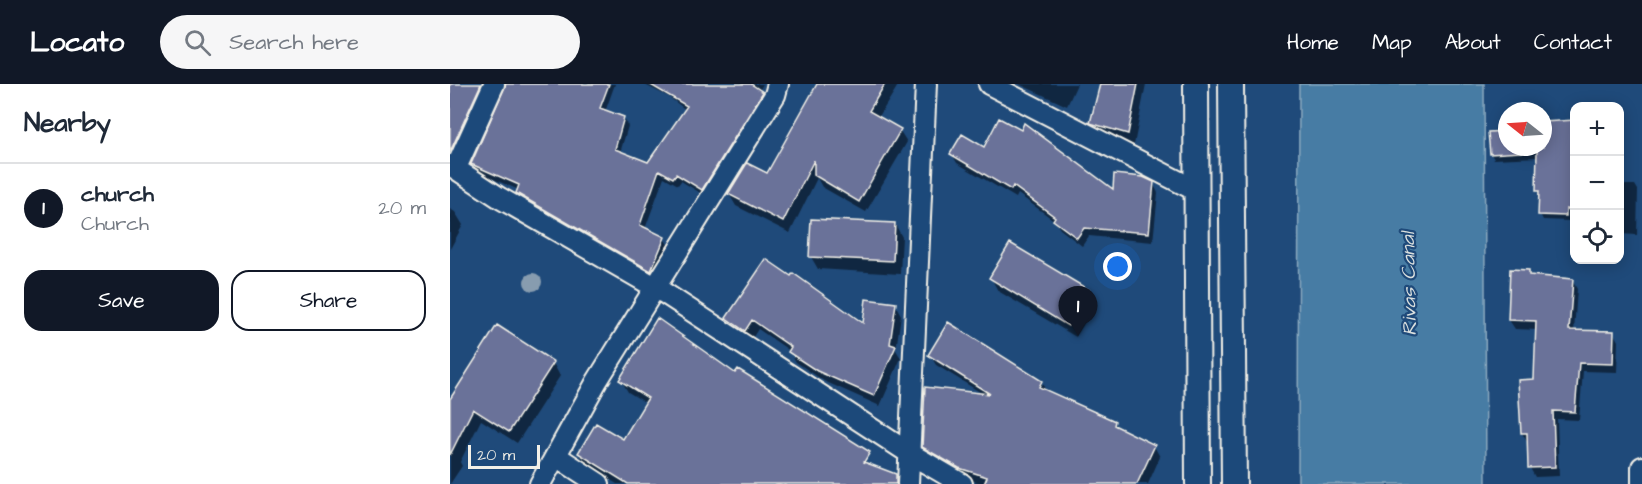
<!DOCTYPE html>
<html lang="en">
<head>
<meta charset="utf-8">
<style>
	:root { --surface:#fff; --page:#f6f6f7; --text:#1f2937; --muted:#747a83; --line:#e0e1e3; --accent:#111827 }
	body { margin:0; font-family:"Architects Daughter",sans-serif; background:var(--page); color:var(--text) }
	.controls { position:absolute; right:18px; top:18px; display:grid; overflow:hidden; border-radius:12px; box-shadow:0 3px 15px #0003 }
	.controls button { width:54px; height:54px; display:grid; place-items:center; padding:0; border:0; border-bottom:2px solid var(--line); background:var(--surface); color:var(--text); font:30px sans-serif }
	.compass { position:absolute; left:1048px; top:18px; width:54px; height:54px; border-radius:50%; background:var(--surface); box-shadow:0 3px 15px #0003; rotate:287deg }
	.scale { position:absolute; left:18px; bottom:15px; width:72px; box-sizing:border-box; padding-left:6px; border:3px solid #f4f1e8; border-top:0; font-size:16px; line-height:21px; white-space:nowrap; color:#f4f1e8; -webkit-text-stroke:4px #1f4a7a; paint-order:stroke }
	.you { position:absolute; left:668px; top:183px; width:21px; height:21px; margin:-15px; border:4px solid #fff; border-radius:50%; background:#1a73e8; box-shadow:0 0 0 9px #1a73e833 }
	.badge { display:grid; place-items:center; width:39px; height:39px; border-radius:50%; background:var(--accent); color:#fff; font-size:20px; font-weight:700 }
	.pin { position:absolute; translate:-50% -50px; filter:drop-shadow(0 2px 3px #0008) }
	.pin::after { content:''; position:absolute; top:32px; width:21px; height:18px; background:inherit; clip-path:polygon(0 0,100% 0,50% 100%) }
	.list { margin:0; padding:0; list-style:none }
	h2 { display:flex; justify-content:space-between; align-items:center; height:78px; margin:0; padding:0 24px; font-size:26px }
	h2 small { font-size:20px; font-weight:400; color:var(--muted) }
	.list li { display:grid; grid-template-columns:39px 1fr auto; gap:18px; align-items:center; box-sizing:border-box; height:90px; padding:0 24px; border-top:2px solid var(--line) }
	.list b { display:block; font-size:22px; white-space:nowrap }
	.list p { margin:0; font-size:20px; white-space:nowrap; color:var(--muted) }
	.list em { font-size:20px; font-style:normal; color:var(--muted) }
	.actions { display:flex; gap:12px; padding:18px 24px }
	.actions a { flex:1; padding:14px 0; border:2px solid var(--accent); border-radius:18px; text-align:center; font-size:21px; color:var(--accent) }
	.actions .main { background:var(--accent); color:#fff }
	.icon { flex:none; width:33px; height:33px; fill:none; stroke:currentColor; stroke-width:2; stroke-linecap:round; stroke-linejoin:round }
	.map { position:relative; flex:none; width:1192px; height:400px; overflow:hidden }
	header { display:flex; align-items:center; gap:36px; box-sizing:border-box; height:84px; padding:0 30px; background:var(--accent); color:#fff }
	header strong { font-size:28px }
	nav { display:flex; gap:33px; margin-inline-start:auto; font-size:21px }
	.search { width:420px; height:54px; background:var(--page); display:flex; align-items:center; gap:15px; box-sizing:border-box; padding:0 21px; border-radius:33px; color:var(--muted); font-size:22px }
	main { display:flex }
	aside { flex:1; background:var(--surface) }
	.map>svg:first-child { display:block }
	.water { fill:#477ba4; stroke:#8caabf; stroke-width:1.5 }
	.shadow { fill:#0007 }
	.building { fill:#6a7299; stroke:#f4f1e8; stroke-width:1.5 }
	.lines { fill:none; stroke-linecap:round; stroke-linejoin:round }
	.minor-casing { stroke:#f4f1e8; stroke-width:24 }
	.tertiary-casing { stroke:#f4f1e8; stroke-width:28 }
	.minor { stroke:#1f4a7a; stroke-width:20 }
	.tertiary { stroke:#1f4a7a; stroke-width:24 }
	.tree { fill:#879caf }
	.labels { text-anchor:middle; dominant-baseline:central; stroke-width:4.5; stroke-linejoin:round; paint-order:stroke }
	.water-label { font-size:20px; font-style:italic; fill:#dadfde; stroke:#1f4a7a }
</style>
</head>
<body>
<header>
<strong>Locato</strong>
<div class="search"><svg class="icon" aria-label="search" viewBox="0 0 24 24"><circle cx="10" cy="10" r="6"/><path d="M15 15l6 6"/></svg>Search here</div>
<nav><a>Home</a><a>Map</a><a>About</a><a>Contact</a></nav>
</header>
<main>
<aside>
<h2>Nearby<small></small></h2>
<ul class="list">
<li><span class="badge">1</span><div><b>church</b><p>Church</p></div><em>20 m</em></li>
</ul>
<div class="actions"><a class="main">Save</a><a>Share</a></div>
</aside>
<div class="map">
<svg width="1192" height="400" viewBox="0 0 1192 400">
	<rect width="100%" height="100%" fill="#1f4a7a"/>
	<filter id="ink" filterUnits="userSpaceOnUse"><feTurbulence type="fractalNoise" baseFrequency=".0167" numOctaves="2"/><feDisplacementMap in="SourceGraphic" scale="12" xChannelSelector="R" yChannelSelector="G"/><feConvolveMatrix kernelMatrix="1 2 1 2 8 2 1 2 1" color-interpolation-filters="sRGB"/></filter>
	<g filter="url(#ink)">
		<path class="water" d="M849,0H1034L1036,400H848Z"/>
		<path class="shadow" d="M0,0H41L0,79Z
			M56,0H165L155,28L173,34L178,42L170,69L198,80L236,26L219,13L193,0H313L309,7L316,17L257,113L231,97L228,101L214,93L195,145L214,154L219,162L205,194L72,117L67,109L69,106L27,88L22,80Z
			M370,0H449L428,34L450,47L457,58L416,128L372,103L367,94L340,149L286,122L279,110L317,91Z
			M569,0H627L617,22Z
			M651,0H696L684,61L649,50L642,38Z
			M1057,48V63H1093L1124,58V131L1119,130V137L1093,136L1090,130V112L1087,107L1089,73L1044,75L1041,70L1040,49Z
			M535,65L664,107L703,99L708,109L703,158L639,152L632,162L610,145L605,137L568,110L566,114L507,79L502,70Z
			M1170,101H1185L1188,106L1187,151L1170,150Z
			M0,125L5,128L13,141L0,165Z
			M445,140L452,153L450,190L368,185L361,173Z
			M561,161L638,207L646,220L626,253L548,207L541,194Z
			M1078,187L1082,193L1122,196L1127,205L1124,248H1163L1168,257L1167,288L1133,287L1129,336L1107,335L1109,392L1085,393L1080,384L1077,358L1072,349L1069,297L1086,296L1087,246L1065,245L1059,236Z
			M445,220L451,231L446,266L451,274L430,322L374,297L346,278L340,267L308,245L301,256L284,244L278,234L414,241Z
			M480,271L591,298L597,308L664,338L668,345L704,362L710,373L698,400H534L516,395L480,373L473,362L533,310L486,281Z
			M103,279L110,292L67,359L31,336L10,378L12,382L0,400V317Z
			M286,291L415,376L418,381L440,390L446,400H167L136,381L129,369L173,357L196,319L178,308L171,296Z"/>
		<path class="building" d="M0,0H31L0,68Z
			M56,0H159L150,24L174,33L165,65L198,78L237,22L199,0H301L313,8L252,106L226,90L223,94L209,86L190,141L215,153L201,187L66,109L69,101L21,80Z
			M367,0H435L419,27L451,45L409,118L364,91V76L333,138L278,110L297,79L317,89Z
			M650,0H688L678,50L640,39Z
			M549,34L571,46L574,39L663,105L664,90L693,93L704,98L699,149L634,144L627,154L603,136L605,133L563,102L561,106L500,70L512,50L534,63Z
			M1125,36V127L1116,125V132L1088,131L1089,107H1086L1087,67L1040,70L1038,48L1057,47V63H1093V38Z
			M361,135L445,139L443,177L359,173Z
			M560,159L639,206L618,242L539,194Z
			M316,175L341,192L343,189L413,239L416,215L446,219L440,260L446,262L424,312L367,287L338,268L341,263L302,236L295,247L276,234Z
			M1060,185L1079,186V191L1123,195L1119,246L1164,247L1163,280L1129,279L1125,328L1103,327L1105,383L1078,384L1077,349H1071L1068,296L1084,295L1086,237L1058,236Z
			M207,234L285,289L288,285L420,368L414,378L446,390V400H178L128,369L146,339L173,355L198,314L169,296Z
			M498,238L592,297L589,303L665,337L664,341L705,361L687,400H534L537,393L509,384L472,363L475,303L540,310L478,271Z
			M47,241L104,278L59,348L23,325L0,371V315Z"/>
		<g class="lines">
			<g class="minor-casing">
				<path id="minor" d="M539,0L747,107
					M0,81L50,114L205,203L459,369L512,400
					M6,84L44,0
					M106,372L149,400
					M90,400L147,297L325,11L328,0
					M458,400L476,0
					M1192,400V383"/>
			</g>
			<g class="tertiary-casing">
				<path id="tertiary" d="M746,0L748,400
					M781,0L784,400"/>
			</g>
			<use href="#minor" class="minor"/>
			<use href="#tertiary" class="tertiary"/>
		</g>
		<circle class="tree" cx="83" cy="198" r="9"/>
	</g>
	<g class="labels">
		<g class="water-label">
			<text transform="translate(959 200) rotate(-91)">Rivas Canal</text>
		</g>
	</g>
</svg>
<div class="controls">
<button>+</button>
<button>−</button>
<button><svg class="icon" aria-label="locate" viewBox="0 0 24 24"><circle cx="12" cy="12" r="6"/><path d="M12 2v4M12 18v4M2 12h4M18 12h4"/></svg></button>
</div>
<svg class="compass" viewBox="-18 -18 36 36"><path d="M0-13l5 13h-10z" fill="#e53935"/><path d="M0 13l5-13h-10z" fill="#747a83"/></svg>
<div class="scale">20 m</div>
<div class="you"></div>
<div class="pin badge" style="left:628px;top:252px">1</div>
</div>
</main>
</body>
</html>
